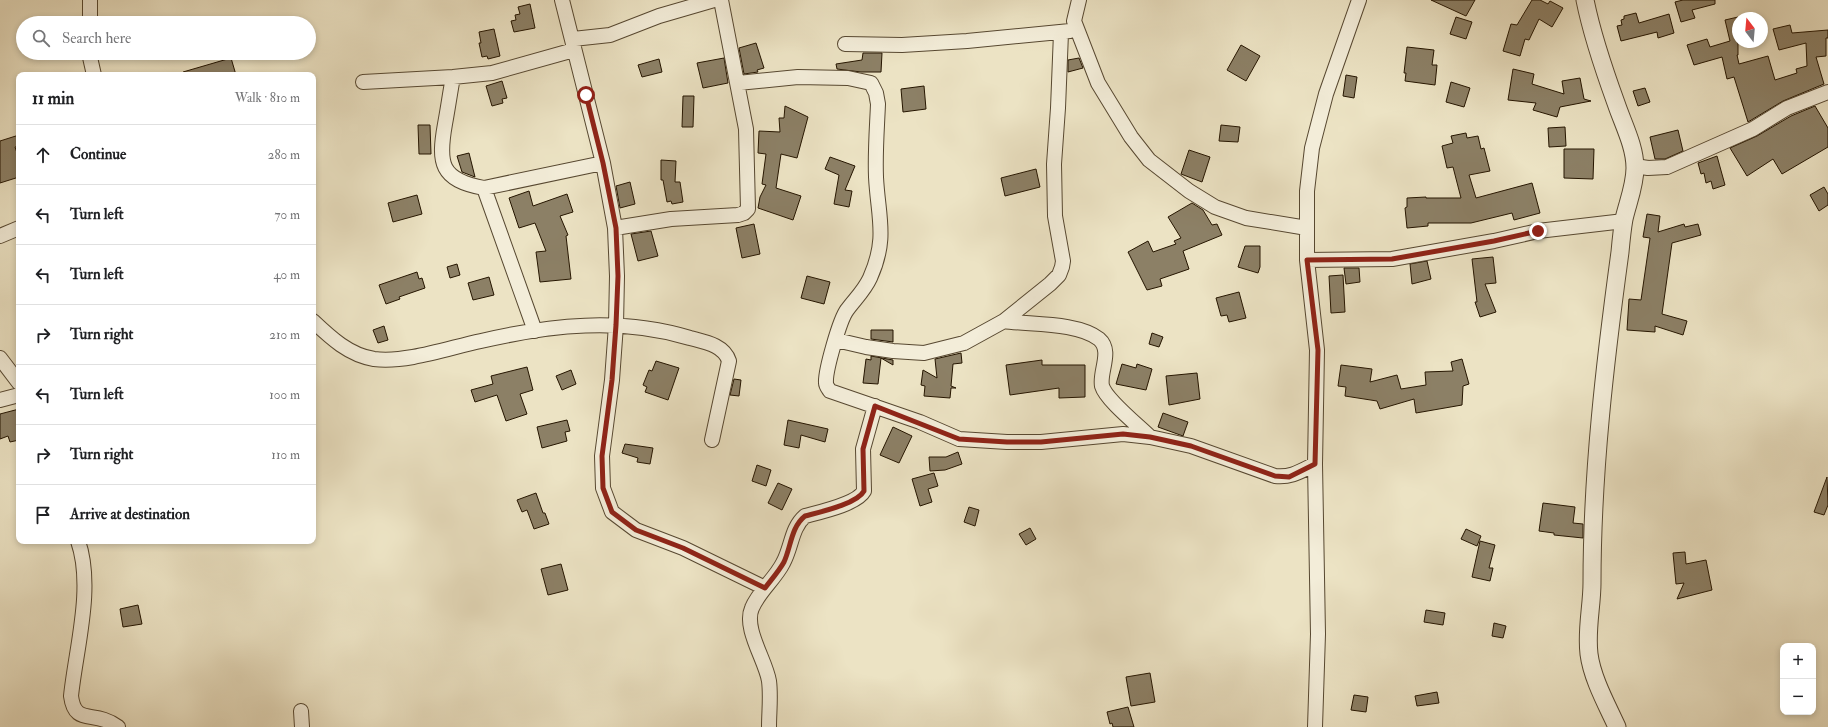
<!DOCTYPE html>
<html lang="en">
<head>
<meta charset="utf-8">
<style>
	:root { --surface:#fff; --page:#f6f6f6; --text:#202124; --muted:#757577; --line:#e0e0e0 }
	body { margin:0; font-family:"IM FELL Double Pica",serif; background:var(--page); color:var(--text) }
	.controls { position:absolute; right:12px; bottom:12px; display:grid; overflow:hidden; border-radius:8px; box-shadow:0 2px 6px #0003 }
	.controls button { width:36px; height:36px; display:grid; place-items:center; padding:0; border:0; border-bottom:1px solid var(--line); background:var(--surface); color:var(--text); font:20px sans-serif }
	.compass { position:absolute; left:1732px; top:12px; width:36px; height:36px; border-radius:50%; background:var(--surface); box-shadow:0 2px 6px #0003; rotate:344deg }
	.stop { position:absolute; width:12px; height:12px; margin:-9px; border:3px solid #8f2418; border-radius:50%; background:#fff }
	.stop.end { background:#8f2418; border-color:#fff; box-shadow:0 1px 4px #0008 }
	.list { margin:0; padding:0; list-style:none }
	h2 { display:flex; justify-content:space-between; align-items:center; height:52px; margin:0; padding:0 16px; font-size:17px }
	h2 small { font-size:13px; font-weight:400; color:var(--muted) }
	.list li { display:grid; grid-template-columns:26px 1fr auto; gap:12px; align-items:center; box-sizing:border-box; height:60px; padding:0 16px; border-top:1px solid var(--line) }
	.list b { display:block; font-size:15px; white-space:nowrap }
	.list em { font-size:13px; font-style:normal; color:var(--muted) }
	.icon { flex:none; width:22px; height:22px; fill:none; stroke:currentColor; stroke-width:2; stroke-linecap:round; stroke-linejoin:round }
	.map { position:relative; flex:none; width:1828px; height:727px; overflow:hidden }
	.search { position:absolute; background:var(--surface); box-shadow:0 2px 6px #0003; left:16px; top:16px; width:300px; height:44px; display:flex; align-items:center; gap:10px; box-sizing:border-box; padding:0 14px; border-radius:22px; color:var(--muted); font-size:15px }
	.panel { position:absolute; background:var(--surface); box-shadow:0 2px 6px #0003; left:16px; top:72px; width:300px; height:472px; border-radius:8px }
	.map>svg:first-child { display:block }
	.building { fill:#8c8066; stroke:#251500 }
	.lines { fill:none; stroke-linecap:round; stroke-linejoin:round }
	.minor-casing { stroke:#574831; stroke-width:16 }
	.tertiary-casing { stroke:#574831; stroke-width:19 }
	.minor { stroke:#f3edd9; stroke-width:14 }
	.tertiary { stroke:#f3edd9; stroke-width:17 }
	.route { stroke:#8f2418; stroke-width:5 }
</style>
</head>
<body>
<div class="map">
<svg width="1828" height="727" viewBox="0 0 1828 727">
	<rect width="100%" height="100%" fill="#ece3c4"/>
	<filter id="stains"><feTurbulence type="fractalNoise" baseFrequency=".005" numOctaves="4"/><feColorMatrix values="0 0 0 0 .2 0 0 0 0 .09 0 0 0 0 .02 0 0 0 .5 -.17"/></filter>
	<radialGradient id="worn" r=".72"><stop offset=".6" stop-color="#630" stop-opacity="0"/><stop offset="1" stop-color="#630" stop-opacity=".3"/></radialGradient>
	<path class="building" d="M1431,0H1475L1466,16Z
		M1532,0H1540L1548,4L1550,1L1563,8L1552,27L1539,19L1529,40L1525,39L1520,56L1503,51L1511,24L1517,25Z
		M1683,0H1715V4L1692,10L1695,18L1681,22L1675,2Z
		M530,4L535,28L514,32L511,21L516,20L515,15L520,14L518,7Z
		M1636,13L1639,23L1669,14L1674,33L1658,38L1657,32L1621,41L1617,26L1622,25L1621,20L1624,19V16Z
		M1456,17L1472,22L1466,39L1450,34Z
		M1738,17V55H1737L1739,64L1768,56L1775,80L1797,73L1796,69L1807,66L1806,43L1779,50L1773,29L1790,25L1792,33L1828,30V38H1826V56L1816,57L1824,84L1783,101L1748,122L1734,77L1727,79L1722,57L1694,65L1687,45L1707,39L1710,47L1730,41L1725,20Z
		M494,29L500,56L488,59L487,56L482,57L479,43H481L479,32Z
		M756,43L764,68L757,70L758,72L744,74L739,48Z
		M1241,45L1260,56L1246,81L1227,70Z
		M1407,47L1434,50L1432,65H1437L1435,85L1405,81L1406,73H1404Z
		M863,53H882L881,72H861L837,69L836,64L862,60Z
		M231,58L236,75H184L183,72Z
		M724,58L728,83L703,88L697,63Z
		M1079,58L1083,68L1068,72V60Z
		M659,59L662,72L642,77L638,65Z
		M1513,69L1534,74L1532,84L1564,94L1562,81L1580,78L1584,99L1591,101L1560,107L1557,117L1533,110L1536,103L1508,100Z
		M1346,75L1357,77L1354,98L1343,96Z
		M502,81L507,98L502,99L503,103L492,106L486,86Z
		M1451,82L1470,88L1464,107L1446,102Z
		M924,86L926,109L903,112L901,89Z
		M1645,88L1650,102L1638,106L1633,91Z
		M683,96H694L693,127H682Z
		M785,106L808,117L797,158L781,154L776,188L801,196L793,220L758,208L760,197L766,185L762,184L766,154L758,153L759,131L780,132L779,118H784Z
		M1815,106L1828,128V147L1782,174L1773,159L1747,176L1730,148L1757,136L1791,116Z
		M418,125H430L431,154H419Z
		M1221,125L1240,127L1238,142L1219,141Z
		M1565,127L1566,146L1549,147L1548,128Z
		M1678,130L1683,151L1665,159H1655L1650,137Z
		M1466,133L1467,138L1478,136L1481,149L1484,148L1490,171L1469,175L1476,198L1532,183L1540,213L1514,220L1512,213L1471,223H1428V226L1407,228L1405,208L1407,207V198L1426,197V198H1461L1453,167L1447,168L1442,146L1453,143L1451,136Z
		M19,135V146L15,147L19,159V177L0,183V141Z
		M1564,149H1594L1593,179L1564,178Z
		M1189,150L1210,157L1202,182L1181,174Z
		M469,153L475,177L462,172L457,156Z
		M1717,156L1725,185L1713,189L1711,181L1706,183L1704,173L1701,174L1698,163Z
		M830,157L855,166L845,190L852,191L849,207L834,204L839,175L825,169Z
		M661,160L676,161L675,182H680L683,202L672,204L671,201L667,202L663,180H661Z
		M1036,169L1040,187L1005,196L1001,178Z
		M630,182L635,204L620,208L616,186Z
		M1824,187L1828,194V205L1819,211L1810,195Z
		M529,191L533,206L567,194L573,212L560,216L568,235L566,236L571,279L540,282L536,252L546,251L535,223L519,228L509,198Z
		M417,195L422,214L393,222L388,203Z
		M1192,203L1203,210L1212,225L1217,224L1222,235L1183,251L1189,269L1160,279L1162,286L1147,290L1128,252L1148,241L1153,252L1176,244L1174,241L1181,238L1168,217Z
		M1647,214L1660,216L1658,232L1684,224L1685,227L1698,224L1701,235L1672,243L1662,314L1687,321L1683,335L1655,326V332L1627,330L1629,299L1641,300L1650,238L1643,237Z
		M754,224L760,254L742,258L736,228Z
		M651,231L658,256L638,261L631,234Z
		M1245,246H1260V267L1258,273L1238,267Z
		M1493,257L1496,283L1485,284L1496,312L1480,317L1475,302H1477L1472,259Z
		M1427,261L1431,279L1412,284L1410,264Z
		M457,264L460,275L450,278L447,267Z
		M1344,268H1359L1360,282L1346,284Z
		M417,272L419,279L422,278L425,288L399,297L400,299L386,304L379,285Z
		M1343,275L1345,312L1331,313L1329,276Z
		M807,276L830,282L824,304L801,298Z
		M489,277L494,295L473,300L468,283Z
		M1239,292L1246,318L1229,322L1227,315L1221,316L1216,298Z
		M384,326L388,340L378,343L373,330Z
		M871,330H893V342L871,339Z
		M1152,333L1163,337L1159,347L1149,344Z
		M961,353L962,363L953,364L951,386L956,388H951L950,398L924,396L925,386L921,385L923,370L937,378L935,359Z
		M871,356L893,360V365L881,358L878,384L863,383L866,359L871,360Z
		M1462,359L1469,384L1463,386L1462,405L1416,413L1414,399L1380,409L1377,401L1345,396L1346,387L1338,386L1341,365L1372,369L1370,382L1397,375L1401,389L1426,385L1425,372L1453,371L1451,362Z
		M1042,360V365H1085V397L1059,398V388L1010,395L1006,365Z
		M656,361L679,368L668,400L645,392L647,387L643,385L649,370L652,371Z
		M1122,364L1136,368L1137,364L1152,369L1146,390L1116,384Z
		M527,367L533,390L520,394L527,414L506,421L497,395L475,402L471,390L493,384L491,376Z
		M571,370L576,384L562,390L556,376Z
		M1197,373L1200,399L1169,405L1166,376Z
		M734,379L741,380L739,396L730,395Z
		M19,409V440L10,442L8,436L0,439V414Z
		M1163,413L1188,422L1183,436L1158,427Z
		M567,420L570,431L565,432L567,441L542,448L537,427Z
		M788,420L828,429L825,442L801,435L799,448L784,445Z
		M893,427L912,436L899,463L880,455Z
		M625,444L653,448L650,464L637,462L638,458L622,453Z
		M958,452L962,464L945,470L930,471L929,457H946Z
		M757,465L771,470L766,486L752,481Z
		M934,473L938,486L928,489L932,502L920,506L912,479Z
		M1827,477L1828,505L1824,515L1814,512Z
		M778,483L792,489L782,510L768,503Z
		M536,493L543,513H545L549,524L534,529L527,510L522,512L517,500Z
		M1543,503L1575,507L1573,523L1583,524V538L1554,535V533L1539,531Z
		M969,507L979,510L975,526L964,522Z
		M1030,528L1036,539L1026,545L1019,534Z
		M1466,529L1481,536L1477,546L1461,539Z
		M1480,541L1495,545L1489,568H1493L1490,581L1472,577Z
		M1685,552L1686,564L1706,560L1712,590L1677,599L1684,583L1676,584L1673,553Z
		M561,564L568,590L548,595L541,569Z
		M138,605L142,624L123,627L120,609Z
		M1426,610L1445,613L1443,625L1424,622Z
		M1494,623L1506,626L1503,638L1492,636Z
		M1150,673L1155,702L1131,706L1126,677Z
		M1437,692L1439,703L1417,706L1415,696Z
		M1354,695L1368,697L1366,712L1351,710Z
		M1128,707L1134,727H1113L1112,723L1110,724L1107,712Z"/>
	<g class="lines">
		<g class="minor-casing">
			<path id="minor" d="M562,0L603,163L615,228L617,276L616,325L612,380L602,456L603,488L612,512L636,530L683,548L765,588
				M1079,0L1074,21L1098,83L1131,137L1149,160L1189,191L1215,207L1246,218L1307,228
				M90,23V0
				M573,39L610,35L659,16L714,0
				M845,44L902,45L967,41L1070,31
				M89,53L94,75
				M453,77C450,93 448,108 445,124C438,163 440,180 484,188L603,163
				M363,82L453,77L492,73L574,50
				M738,83L798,77L848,78L871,83L876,93L878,104C877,128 875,152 876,177C878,217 888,238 870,278C864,291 855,299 847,310C840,319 825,371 826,383C826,386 828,388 830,391L920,422L959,439L1007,442H1041L1123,434L1150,437L1191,446L1275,476C1291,478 1301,471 1315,464
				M1635,166L1648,168L1667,167L1753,129L1787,108L1828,92
				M484,188L535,331
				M615,228L671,219L738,215L744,213L748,209L746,129L721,0
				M0,236L19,228
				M1307,260L1392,259L1494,241L1538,231L1624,221
				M313,321C331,338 349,355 374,359C407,363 448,348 481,341C550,325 620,317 690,338C705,342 724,345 729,361L712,440
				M1004,321C1030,325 1077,322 1099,339C1113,351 1099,372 1102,386C1106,400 1139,426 1150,437
				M836,340L866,347L893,351L924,353L964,343L1004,321L1050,284L1059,275L1062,267L1063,261L1055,216L1054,164L1058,108L1061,33
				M0,358L19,383
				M0,400L19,395
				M78,541C94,587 76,648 71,696C75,727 94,709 118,727
				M301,711L302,727
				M769,727C769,712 771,696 769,681C766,661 743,628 752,608C759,591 775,579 783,563C792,547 791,528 805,516C820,512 857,504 864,491L863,449L875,406
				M1315,727L1318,634L1315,464L1317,350L1307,260V191L1312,148L1326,94L1359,0"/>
		</g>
		<g class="tertiary-casing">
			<path id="tertiary" d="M1585,0C1592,35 1604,70 1616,103C1623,124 1635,146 1635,168C1635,185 1628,202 1624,219C1622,230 1621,241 1620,252C1605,362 1592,472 1592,583C1592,606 1586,630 1589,654C1592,678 1607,705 1617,727"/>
		</g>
		<use href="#minor" class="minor"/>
		<use href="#tertiary" class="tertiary"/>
	</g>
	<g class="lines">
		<path class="route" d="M586,95L603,163L616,228L618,276L616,325L612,380L602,456L603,488L612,512L636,530L683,548L765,588C771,580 779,571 784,562C791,547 791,527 805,516C820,512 857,504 864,491L863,449L875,406L959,439L1007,442H1041L1123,434L1150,437L1191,446L1275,476L1289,477L1315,464L1318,350L1307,260L1392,259L1494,241L1538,231"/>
	</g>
	<rect width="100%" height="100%" filter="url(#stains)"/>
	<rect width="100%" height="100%" fill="url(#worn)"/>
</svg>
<div class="controls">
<button>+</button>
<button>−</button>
</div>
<svg class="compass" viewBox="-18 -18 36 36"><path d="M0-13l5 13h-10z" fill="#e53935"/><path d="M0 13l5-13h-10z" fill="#757577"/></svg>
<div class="stop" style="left:586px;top:95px"></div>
<div class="stop end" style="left:1538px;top:231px"></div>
<div class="search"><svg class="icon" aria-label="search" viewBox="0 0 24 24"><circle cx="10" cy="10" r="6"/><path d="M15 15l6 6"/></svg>Search here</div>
<section class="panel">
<h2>11 min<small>Walk · 810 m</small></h2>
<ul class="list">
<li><svg class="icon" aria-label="ahead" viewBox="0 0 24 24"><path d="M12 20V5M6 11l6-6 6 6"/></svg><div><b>Continue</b></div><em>280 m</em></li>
<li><svg class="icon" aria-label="left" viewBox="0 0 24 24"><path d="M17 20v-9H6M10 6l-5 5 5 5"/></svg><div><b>Turn left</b></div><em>70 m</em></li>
<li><svg class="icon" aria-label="left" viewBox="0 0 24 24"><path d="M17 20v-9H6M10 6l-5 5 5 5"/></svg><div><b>Turn left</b></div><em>40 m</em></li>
<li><svg class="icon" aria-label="right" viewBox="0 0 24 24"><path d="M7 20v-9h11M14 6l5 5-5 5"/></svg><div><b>Turn right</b></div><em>210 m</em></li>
<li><svg class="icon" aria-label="left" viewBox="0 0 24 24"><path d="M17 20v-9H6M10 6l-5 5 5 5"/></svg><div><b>Turn left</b></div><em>100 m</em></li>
<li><svg class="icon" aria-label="right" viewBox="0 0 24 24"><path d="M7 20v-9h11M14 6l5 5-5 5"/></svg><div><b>Turn right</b></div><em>110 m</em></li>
<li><svg class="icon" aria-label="arrive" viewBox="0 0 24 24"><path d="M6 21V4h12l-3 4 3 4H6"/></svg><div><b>Arrive at destination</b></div></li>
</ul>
</section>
</div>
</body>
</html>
